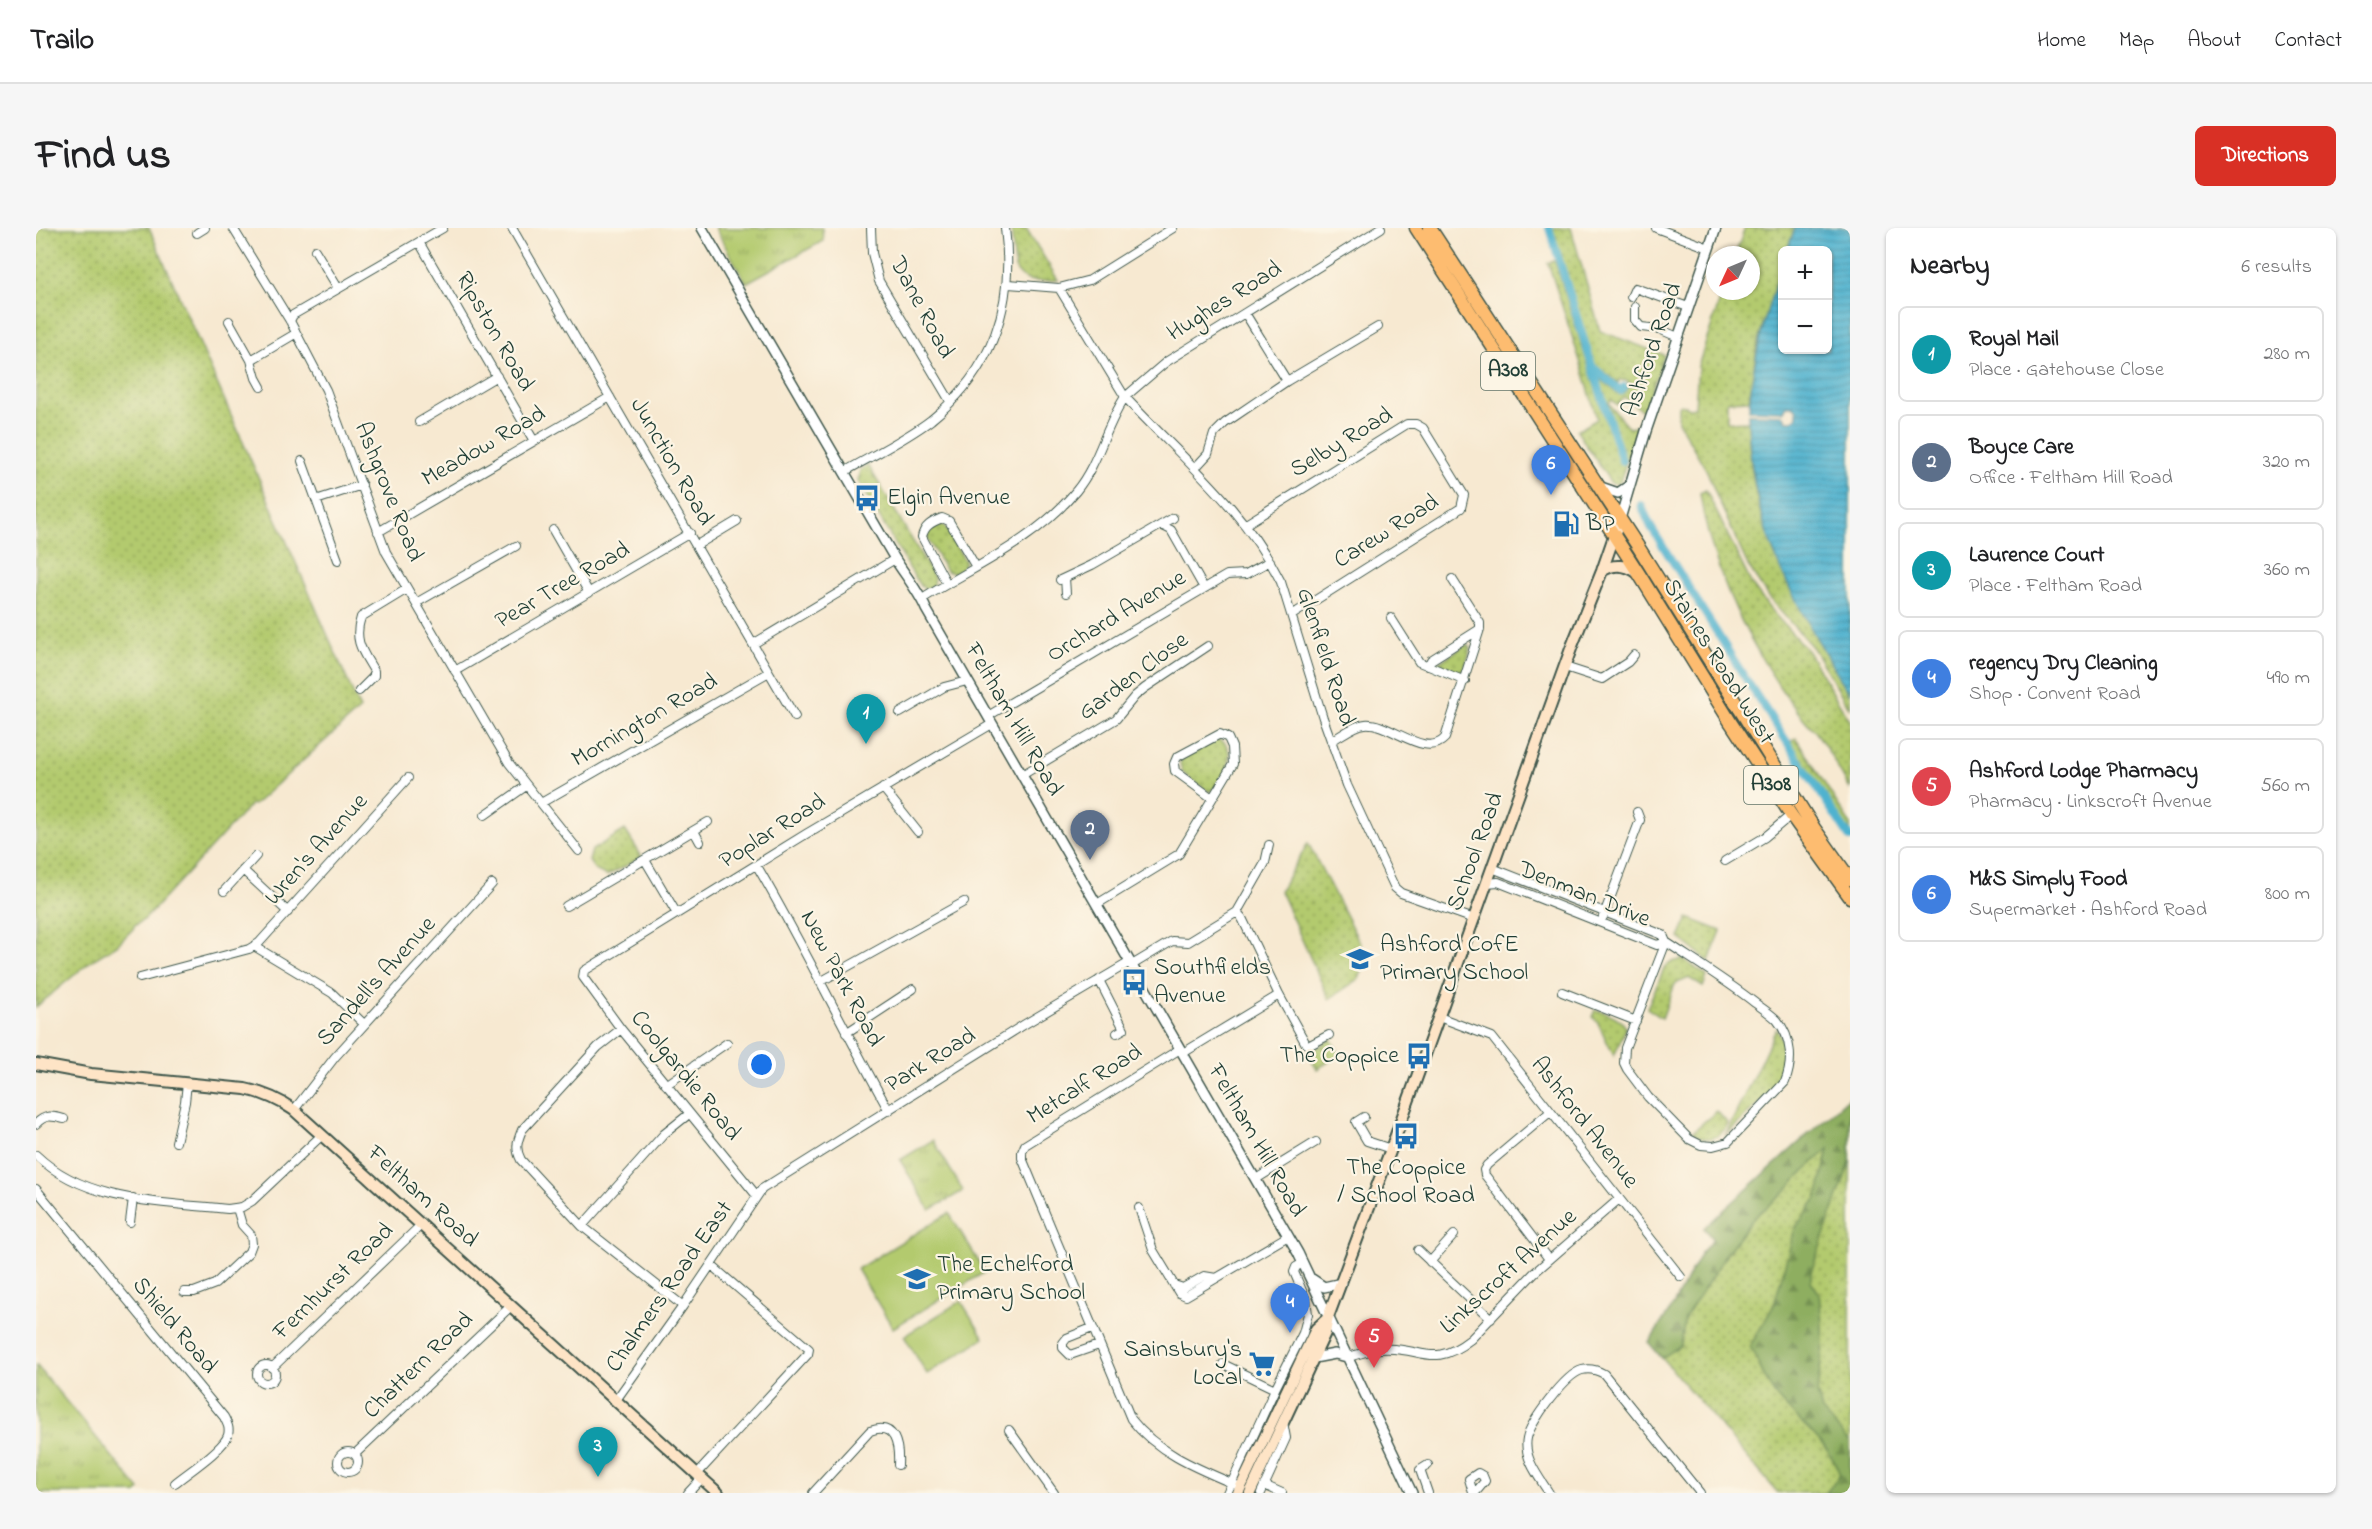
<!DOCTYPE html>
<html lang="en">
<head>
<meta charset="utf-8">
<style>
	:root { --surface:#fff; --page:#f6f6f6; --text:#202124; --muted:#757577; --line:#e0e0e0; --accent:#d93025 }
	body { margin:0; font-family:"Indie Flower",sans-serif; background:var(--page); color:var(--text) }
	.controls { position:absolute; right:18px; top:18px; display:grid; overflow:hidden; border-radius:9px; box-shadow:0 2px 4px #0004 }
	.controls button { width:54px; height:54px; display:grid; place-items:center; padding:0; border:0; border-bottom:2px solid var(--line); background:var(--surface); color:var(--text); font:30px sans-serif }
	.compass { position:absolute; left:1670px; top:18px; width:54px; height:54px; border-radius:50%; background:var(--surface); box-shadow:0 2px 4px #0004; rotate:226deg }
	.you { position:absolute; left:726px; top:837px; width:21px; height:21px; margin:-15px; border:4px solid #fff; border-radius:50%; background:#1a73e8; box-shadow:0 0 0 9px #1a73e833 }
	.badge { display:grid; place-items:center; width:39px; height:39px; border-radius:50%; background:var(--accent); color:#fff; font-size:20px; font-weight:700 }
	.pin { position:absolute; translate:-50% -50px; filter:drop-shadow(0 2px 3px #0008) }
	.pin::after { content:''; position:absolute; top:32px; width:21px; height:18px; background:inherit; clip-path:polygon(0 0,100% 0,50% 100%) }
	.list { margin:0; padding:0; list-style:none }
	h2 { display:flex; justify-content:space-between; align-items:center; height:78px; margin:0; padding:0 24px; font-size:26px }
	h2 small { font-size:20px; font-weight:400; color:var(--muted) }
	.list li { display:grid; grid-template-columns:39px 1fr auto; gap:18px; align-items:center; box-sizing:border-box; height:96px; margin:0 12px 12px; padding:0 12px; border:2px solid var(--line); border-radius:9px }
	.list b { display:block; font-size:22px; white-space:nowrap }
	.list p { margin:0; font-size:20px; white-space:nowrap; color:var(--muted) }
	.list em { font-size:20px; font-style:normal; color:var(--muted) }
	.map { position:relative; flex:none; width:1814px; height:1265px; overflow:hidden; border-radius:9px }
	header { display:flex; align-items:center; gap:36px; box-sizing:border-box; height:84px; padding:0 30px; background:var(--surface); border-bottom:2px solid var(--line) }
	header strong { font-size:28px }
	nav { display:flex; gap:33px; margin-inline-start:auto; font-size:21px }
	.intro { display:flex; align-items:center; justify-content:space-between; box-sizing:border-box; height:144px; padding:0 36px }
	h1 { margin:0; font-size:42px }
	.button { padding:15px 27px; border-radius:9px; background:var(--accent); color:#fff; font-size:21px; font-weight:700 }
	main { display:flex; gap:36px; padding:0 36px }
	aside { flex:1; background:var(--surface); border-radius:9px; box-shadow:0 2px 4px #0004 }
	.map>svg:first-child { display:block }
	.grass { fill:url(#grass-dots); stroke:#698451; stroke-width:1.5 }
	.forest { fill:url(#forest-firs); stroke:#56764a; stroke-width:1.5 }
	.park { fill:url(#park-tufts); stroke:#698451; stroke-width:1.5 }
	.pitch { fill:#b3ca6e; stroke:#698451; stroke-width:1.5 }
	.water { fill:url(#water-rules); stroke:#387882; stroke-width:1.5 }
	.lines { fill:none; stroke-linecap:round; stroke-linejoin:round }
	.canal { stroke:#50b2cf; stroke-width:8 }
	.minor-casing { stroke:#3f574c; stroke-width:10 }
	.tertiary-casing { stroke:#3f574c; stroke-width:12 }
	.secondary-casing { stroke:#3f574c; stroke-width:14 }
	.trunk-casing { stroke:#3f574c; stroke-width:15 }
	.minor { stroke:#fff; stroke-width:8 }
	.tertiary { stroke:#fff; stroke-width:9 }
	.secondary { stroke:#fee4c6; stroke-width:10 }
	.trunk { stroke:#fdbc70; stroke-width:12 }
	.labels { text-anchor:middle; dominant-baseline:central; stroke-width:4.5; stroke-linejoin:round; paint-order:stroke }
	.shield { fill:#fcf5e5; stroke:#617469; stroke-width:1.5 }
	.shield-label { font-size:22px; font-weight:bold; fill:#1f3d34 }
	.street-label { font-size:24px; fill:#1f3d34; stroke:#fcf5e5 }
	.poi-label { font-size:24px; fill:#1f3d34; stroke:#fcf5e5; text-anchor:start }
</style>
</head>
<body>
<header>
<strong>Trailo</strong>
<nav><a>Home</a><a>Map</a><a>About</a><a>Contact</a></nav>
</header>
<div class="intro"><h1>Find us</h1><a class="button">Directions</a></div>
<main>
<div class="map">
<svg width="1814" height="1265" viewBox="0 0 1814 1265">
	<defs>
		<pattern id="grass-dots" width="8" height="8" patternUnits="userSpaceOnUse" patternTransform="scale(1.5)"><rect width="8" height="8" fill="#b3ca6e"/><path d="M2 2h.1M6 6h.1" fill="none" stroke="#91a55b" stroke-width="1.8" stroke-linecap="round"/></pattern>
		<pattern id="forest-firs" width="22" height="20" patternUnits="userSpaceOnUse" patternTransform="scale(1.5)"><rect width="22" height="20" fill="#8eae61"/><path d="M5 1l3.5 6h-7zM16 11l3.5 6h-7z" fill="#738f51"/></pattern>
		<pattern id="park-tufts" width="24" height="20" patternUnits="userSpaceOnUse" patternTransform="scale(1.5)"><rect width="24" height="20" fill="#b3ca6e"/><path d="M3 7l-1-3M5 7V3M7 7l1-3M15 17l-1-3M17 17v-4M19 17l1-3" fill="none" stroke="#91a55b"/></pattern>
		<pattern id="water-rules" width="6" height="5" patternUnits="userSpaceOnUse" patternTransform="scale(1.5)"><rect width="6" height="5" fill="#50b2cf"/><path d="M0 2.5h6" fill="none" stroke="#4292a9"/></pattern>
	</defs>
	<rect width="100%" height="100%" fill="#fcf5e5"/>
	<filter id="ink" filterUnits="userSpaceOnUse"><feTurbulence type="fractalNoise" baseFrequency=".0167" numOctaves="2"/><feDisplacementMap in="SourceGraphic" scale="12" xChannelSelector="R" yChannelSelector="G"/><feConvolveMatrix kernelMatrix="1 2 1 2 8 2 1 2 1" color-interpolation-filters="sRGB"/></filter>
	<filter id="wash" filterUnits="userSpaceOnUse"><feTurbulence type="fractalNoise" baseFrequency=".008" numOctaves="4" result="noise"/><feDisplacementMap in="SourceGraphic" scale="24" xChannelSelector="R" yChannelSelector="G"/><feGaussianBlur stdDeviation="1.35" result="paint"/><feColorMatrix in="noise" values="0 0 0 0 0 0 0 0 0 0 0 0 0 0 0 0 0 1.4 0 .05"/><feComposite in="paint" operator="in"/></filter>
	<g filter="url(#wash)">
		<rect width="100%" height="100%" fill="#f7e9d1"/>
		<path class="grass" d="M0,0H113L324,481L218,577L215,576L109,691L98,698V700L81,717L55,733L0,779Z
			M975,0H990L1022,52C1006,53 988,58 979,40Z
			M1516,0H1535L1564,103L1628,127L1608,184L1588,169L1581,177L1576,172L1572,175L1593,200L1603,198L1583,256L1575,255L1541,203L1561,191L1547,142L1512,35L1519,33L1583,233L1589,232L1562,149L1584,167L1587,166L1595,157L1589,152L1587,153L1584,151L1582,155L1557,135Z
			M1709,0H1759L1751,22H1746V36L1722,113L1713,172L1691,173V194L1712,193C1714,279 1738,337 1781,410C1792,429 1802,448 1814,466V481L1777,420L1732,369L1712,338L1681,269L1671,243L1642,193V178L1645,176L1653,180L1659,179L1662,138L1687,63H1715V27H1699Z
			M832,237L898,349L897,357L890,361L884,358L822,253L824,242Z
			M1670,262L1716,357L1733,380L1771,422L1814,493V561C1802,542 1792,519 1778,502C1756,479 1738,452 1722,424C1695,377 1671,319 1664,265Z
			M903,296L909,299L929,333L926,340L918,345L910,343L891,310L894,302Z
			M1431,416L1435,420L1428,442L1423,447L1402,438V435Z
			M1760,510L1814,596V605L1754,514Z
			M1180,511C1205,516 1190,556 1173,564L1146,544L1144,535L1147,530Z
			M589,602L606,629L571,648L559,642L553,633L556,622Z
			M1272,615L1325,717L1316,726L1315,732L1328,738L1323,751L1293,771L1244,663Z
			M1652,690L1685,703L1673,733L1643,710Z
			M1647,731L1671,748L1667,759L1653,750L1639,756L1626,790L1611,780L1628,741L1633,735Z
			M1559,782C1570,784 1585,789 1590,800L1578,828L1561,793L1556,789Z
			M1740,801C1745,810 1751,821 1749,832C1747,858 1708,889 1689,908Z
			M1295,811L1304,827L1281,841L1271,826Z
			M1814,869V1265H1742L1613,1115L1637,1077L1665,1025L1677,1012L1668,1000Z
			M1681,883L1692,896C1683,912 1671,915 1656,904Z"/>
		<path class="forest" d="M1814,869V934L1775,1044V1053L1783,1065L1786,1097L1787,1119L1781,1164L1786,1183L1814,1214V1265H1790L1804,1247C1791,1211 1763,1196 1740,1168C1729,1154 1722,1134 1714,1118L1738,1077L1759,1000L1781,970L1793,921L1769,942L1745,968L1718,989L1696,1018L1649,1090L1645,1117L1626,1130L1613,1115L1637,1077L1665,1025L1677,1012L1668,1000Z"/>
		<path class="park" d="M679,0H786L787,13L710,55Z
			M897,912L927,963L894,982L864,932Z
			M0,1137L104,1262L100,1265H0Z"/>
		<path class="pitch" d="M913,985L949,1044L857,1100L821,1041Z
			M925,1073L948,1110L891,1146L868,1108Z"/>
		<path class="water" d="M1759,0H1814V466C1802,448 1792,429 1781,411C1736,333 1714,277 1712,186L1747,187L1751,193H1757L1761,188V182L1757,178H1751L1747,183L1713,182C1717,129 1729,86 1746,36V122H1792V22H1751Z"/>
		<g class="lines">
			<path class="canal" d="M1513,0L1586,233
				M1557,139L1585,163L1588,159
				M1605,277L1615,299L1711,453L1814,610"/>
		</g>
	</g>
	<g filter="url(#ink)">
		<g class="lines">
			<g class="minor-casing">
				<path id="minor" d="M197,0L254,93L290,162L350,324L473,535L543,623
					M476,0L759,489
					M835,0L836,25L843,53L914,173
					M1345,0L1130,134L1089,169C1145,230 1206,277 1245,354L1287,490L1311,557L1359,660L1365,665L1438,691
					M1620,0L1673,20
					M161,5L169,0
					M383,14L498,213
					M279,22L302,60
					M972,56L1023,60L1054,52L1137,0
					M1595,69L1599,60L1652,79
					M1599,79V92L1605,99L1623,101L1642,109
					M1209,85L1251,153
					M193,93L215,132L220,150L225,159
					M254,93L257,87L407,0
					M215,132L259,106
					M383,194L461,148
					M266,233L302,332
					M1160,239L1172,226L1178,206L1189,195L1251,153L1342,99
					M808,244C837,227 869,212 895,192C957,142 979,78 969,0
					M280,272L326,257
					M1210,296L1371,196H1380L1387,200L1428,267L1425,280L1256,387
					M1125,297L1135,302L1168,360
					M517,302L553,365
					M342,304L574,169
					M661,317L701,293
					M1029,350L1030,365
					M1024,352L1056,337L1137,290
					M911,356L886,309C888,298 896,294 906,290L913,293L940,339
					M886,371C939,338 1000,312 1040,263C1063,235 1069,199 1089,169L1023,60
					M380,375L480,318
					M1355,390L1383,434L1429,453
					M717,416L859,331
					M1392,438L1395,432L1444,401
					M1529,439L1566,451L1592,434L1598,427
					M419,443L654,305
					M323,463L338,448V443C327,424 317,413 325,389L371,361
					M864,485L908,459L931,453
					M952,488L1191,347L1210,346L1234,333
					M1295,513C1305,508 1318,497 1329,496C1353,493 1389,532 1409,510L1444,401V395L1416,351
					M986,547L1080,491L1099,468L1109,460L1172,418
					M847,560L882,604
					M505,575L733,444
					M449,587L490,558
					M658,603L664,614
					M609,632L641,686
					M1689,633L1729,609L1755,587
					M721,638C768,718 808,802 853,883
					M1456,640L1627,707L1630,714C1660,734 1691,753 1719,775C1726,780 1735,786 1741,792C1756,810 1757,834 1749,854L1692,914L1677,918L1665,917L1653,911L1612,869L1591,841L1588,835L1589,820L1630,714
					M207,642L252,684
					M1451,655L1462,654L1621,717L1630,714
					M188,663L220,628
					M1061,676L1143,626L1197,536L1196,519L1192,510L1184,506L1141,529L1138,536L1139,543L1176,570
					M530,678L672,594
					M1201,684L1206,690L1243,767L1270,816L1274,817L1293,807
					M1567,689L1604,592L1601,584
					M218,718L296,765L328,796
					M1096,737L1136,713L1152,714L1201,684L1229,635L1233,617
					M104,750L213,721L223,715L372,550
					M1063,752L1088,801L1081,805
					M784,754L928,674
					M1526,764L1600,793
					M1403,789L1456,809L1645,1049
					M585,801L562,819L486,902C481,914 479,921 485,932L546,998L647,1078
					M810,805L877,761
					M1144,821L989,917L986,924V930L1095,1191C1122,1226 1165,1242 1205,1259
					M1147,825L1243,767
					M630,857L691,815
					M258,882L299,829L456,656
					M1328,889L1320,894L1331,913L1355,921
					M0,896C9,886 16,888 28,891
					M140,914L149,874L151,855
					M0,927C50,975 126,974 192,981L206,979L216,973L286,907
					M1220,951L1280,914
					M0,961L188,1189C191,1195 194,1200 192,1207C188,1221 151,1245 139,1255
					M721,968L585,801L547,749L548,743L770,606L956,496
					M1103,980L1117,1022L1143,1065L1150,1068L1252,1008
					M94,994L97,970
					M546,998L628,906L653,886
					M1382,1022L1455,1091
					M1513,1031L1449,947L1448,942L1451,937L1514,884
					M1394,1034L1418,1007
					M1138,1057L1147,1060L1168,1048L1180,1050
					M148,1064H158L179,1056L213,1024L216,1016L215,1007L206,997L201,980
					M1056,1100L1031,1110L1027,1115V1120L1034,1127L1063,1117
					M1311,1129C1322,1127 1333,1122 1344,1121C1386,1117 1394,1143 1435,1111L1498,1045L1583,971
					M1187,1136L1239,1161
					M221 1146a9 9 0 1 1 18 0a9 9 0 1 1-18 0Z
					M236,1140L386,996
					M580,1172L647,1078L726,961L989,796L1094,734
					M973,1202L1018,1265
					M302 1234a10 10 0 1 1 20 0a10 10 0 1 1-20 0Z
					M319,1226L475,1078
					M1392,1237L1384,1242L1392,1265
					M661,1246L772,1126L773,1121L675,1037
					M1228,1257L1246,1265
					M652,1265L666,1250
					M777,1265L834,1203C860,1193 863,1219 862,1237
					M1191,1265L1239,1161L1267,1105L1272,1086L1270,1072L1258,1044L1260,1039L1267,1035
					M1225,1265L1250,1210L1247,1194
					M1437,1265L1433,1251L1442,1245L1447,1248L1449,1253L1439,1265
					M1513,1265C1503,1249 1487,1230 1491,1210C1494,1194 1530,1146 1546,1142C1554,1140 1561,1142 1568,1146L1664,1265"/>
			</g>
			<g class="tertiary-casing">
				<path id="tertiary" d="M666,0L859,331C869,347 883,364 890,381L1262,1025L1376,1265
					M1562,258L1582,265L1594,257
					M1584,291L1610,203L1680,0
					M1276,1051L1288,1059L1306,1055
					M1278,1130L1299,1126L1311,1129"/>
			</g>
			<g class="secondary-casing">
				<path id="secondary" d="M1566,343C1578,335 1591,337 1602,345
					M0,836L55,846L209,861C228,865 242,871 258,882L682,1265
					M1202,1265L1280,1101L1292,1090
					M1214,1265L1289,1105L1292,1089L1355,921L1536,418L1566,343L1584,291"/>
			</g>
			<g class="trunk-casing">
				<path id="trunk" d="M1380,0L1603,346L1695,495L1755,587L1814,669
					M1394,0L1603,320L1778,600L1814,651"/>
			</g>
			<use href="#minor" class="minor"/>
			<use href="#tertiary" class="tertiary"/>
			<use href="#secondary" class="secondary"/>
			<use href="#trunk" class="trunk"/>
		</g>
	</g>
	<defs>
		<g id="bus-bare" transform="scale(2.07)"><path d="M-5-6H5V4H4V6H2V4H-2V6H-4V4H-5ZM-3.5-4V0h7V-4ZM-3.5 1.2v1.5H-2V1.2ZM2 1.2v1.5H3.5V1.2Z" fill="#1f6fb2" stroke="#fcf5e5" stroke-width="2.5" paint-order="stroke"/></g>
		<g id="fuel-bare" transform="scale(2.07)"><path d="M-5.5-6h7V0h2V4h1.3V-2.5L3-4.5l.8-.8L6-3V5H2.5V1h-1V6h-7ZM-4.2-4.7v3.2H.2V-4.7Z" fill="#1f6fb2" stroke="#fcf5e5" stroke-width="2.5" paint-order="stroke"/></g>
		<g id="school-bare" transform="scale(2.07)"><path d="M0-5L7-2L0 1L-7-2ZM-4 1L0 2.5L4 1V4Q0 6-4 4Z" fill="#1f6fb2" stroke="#fcf5e5" stroke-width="2.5" paint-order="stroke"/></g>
		<g id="supermarket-bare" transform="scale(2.07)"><path d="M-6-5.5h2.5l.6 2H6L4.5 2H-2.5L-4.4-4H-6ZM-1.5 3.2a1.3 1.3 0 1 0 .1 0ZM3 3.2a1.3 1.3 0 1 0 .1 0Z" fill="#1f6fb2" stroke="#fcf5e5" stroke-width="2.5" paint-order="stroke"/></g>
	</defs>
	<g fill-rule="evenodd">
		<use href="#bus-bare" x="831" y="270"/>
		<use href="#fuel-bare" x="1530" y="296"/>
		<use href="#school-bare" x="1324" y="731"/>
		<use href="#bus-bare" x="1098" y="754"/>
		<use href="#bus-bare" x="1383" y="828"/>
		<use href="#bus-bare" x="1370" y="908"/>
		<use href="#school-bare" x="881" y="1051"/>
		<use href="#supermarket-bare" x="1226" y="1136"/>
	</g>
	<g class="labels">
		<g class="shield">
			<rect x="1445" y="124" width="54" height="38" rx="4.5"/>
			<rect x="1708" y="538" width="54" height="38" rx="4.5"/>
		</g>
		<g class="shield-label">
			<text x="1472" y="143">A308</text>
			<text x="1735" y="557">A308</text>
		</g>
		<g class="street-label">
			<text transform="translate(1189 74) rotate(-32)">Hughes Road</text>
			<text transform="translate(885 80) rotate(62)">Dane Road</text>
			<text transform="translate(458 104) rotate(60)">Ripston Road</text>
			<text transform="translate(1617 122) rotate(-71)">Ashford Road</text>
			<text transform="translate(1306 215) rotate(-31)">Selby Road</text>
			<text transform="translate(448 219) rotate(-30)">Meadow Road</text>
			<text transform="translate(635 234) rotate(60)">Junction Road</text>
			<text transform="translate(352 264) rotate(68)">Ashgrove Road</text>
			<text transform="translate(1351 304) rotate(-32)">Carew Road</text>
			<text transform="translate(527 358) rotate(-30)">Pear Tree Road</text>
			<text transform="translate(1081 389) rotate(-31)">Orchard Avenue</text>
			<text transform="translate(1289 429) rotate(72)">Glenfield Road</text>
			<text transform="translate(1682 434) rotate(58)">Staines Road West</text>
			<text transform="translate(1098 449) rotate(-37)">Garden Close</text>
			<text transform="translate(977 492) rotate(60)">Feltham Hill Road</text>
			<text transform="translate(609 493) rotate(-30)">Mornington Road</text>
			<text transform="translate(737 604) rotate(-32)">Poplar Road</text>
			<text transform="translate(281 622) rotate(-48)">Wren's Avenue</text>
			<text transform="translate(1440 624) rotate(-70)">School Road</text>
			<text transform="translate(1548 667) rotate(22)">Denman Drive</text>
			<text transform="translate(805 751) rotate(62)">New Park Road</text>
			<text transform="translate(341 754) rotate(-48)">Sandell's Avenue</text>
			<text transform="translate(895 833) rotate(-32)">Park Road</text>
			<text transform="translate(649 848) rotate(51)">Coolgardie Road</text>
			<text transform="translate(1049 857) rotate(-32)">Metcalf Road</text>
			<text transform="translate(1548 895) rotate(52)">Ashford Avenue</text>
			<text transform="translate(1220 913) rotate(60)">Feltham Hill Road</text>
			<text transform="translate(386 969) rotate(42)">Feltham Road</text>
			<text transform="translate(1473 1044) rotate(-42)">Linkscroft Avenue</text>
			<text transform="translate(298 1054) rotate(-44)">Fernhurst Road</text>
			<text transform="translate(634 1059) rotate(-55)">Chalmers Road East</text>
			<text transform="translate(138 1098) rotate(50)">Shield Road</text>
			<text transform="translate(383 1138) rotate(-44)">Chattern Road</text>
		</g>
		<g class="poi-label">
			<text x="851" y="270">Elgin Avenue</text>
			<text x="1550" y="296">BP</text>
			<text x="1344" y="717">Ashford CofE<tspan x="1344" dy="28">Primary School</tspan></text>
			<text x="1118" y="740">Southfields<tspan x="1118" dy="28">Avenue</tspan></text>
			<text x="1363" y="828" text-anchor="end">The Coppice</text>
			<text x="1370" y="940" text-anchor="middle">The Coppice<tspan x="1370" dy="28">/ School Road</tspan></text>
			<text x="901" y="1037">The Echelford<tspan x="901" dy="28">Primary School</tspan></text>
			<text x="1206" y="1122" text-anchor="end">Sainsbury's<tspan x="1206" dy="28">Local</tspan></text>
		</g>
	</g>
</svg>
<div class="controls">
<button>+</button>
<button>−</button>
</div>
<svg class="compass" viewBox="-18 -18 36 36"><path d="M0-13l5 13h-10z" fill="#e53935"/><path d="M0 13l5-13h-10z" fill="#757577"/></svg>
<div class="you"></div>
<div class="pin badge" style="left:830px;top:516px;background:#0f9aa8">1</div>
<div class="pin badge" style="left:1054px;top:632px;background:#5c6f8a">2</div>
<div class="pin badge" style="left:562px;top:1249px;background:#0f9aa8">3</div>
<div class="pin badge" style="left:1254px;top:1105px;background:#3f7fe0">4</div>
<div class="pin badge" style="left:1338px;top:1140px;background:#e0444e">5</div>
<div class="pin badge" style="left:1515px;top:267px;background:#3f7fe0">6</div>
</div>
<aside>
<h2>Nearby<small>6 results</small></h2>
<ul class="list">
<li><span class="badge" style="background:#0f9aa8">1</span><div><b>Royal Mail</b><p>Place · Gatehouse Close</p></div><em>280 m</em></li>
<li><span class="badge" style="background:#5c6f8a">2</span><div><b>Boyce Care</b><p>Office · Feltham Hill Road</p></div><em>320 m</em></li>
<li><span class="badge" style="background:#0f9aa8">3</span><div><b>Laurence Court</b><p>Place · Feltham Road</p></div><em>360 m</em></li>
<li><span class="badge" style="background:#3f7fe0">4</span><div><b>regency Dry Cleaning</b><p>Shop · Convent Road</p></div><em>490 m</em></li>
<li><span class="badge" style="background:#e0444e">5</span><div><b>Ashford Lodge Pharmacy</b><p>Pharmacy · Linkscroft Avenue</p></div><em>560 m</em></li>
<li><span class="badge" style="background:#3f7fe0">6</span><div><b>M&amp;S Simply Food</b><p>Supermarket · Ashford Road</p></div><em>800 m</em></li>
</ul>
</aside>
</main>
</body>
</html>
